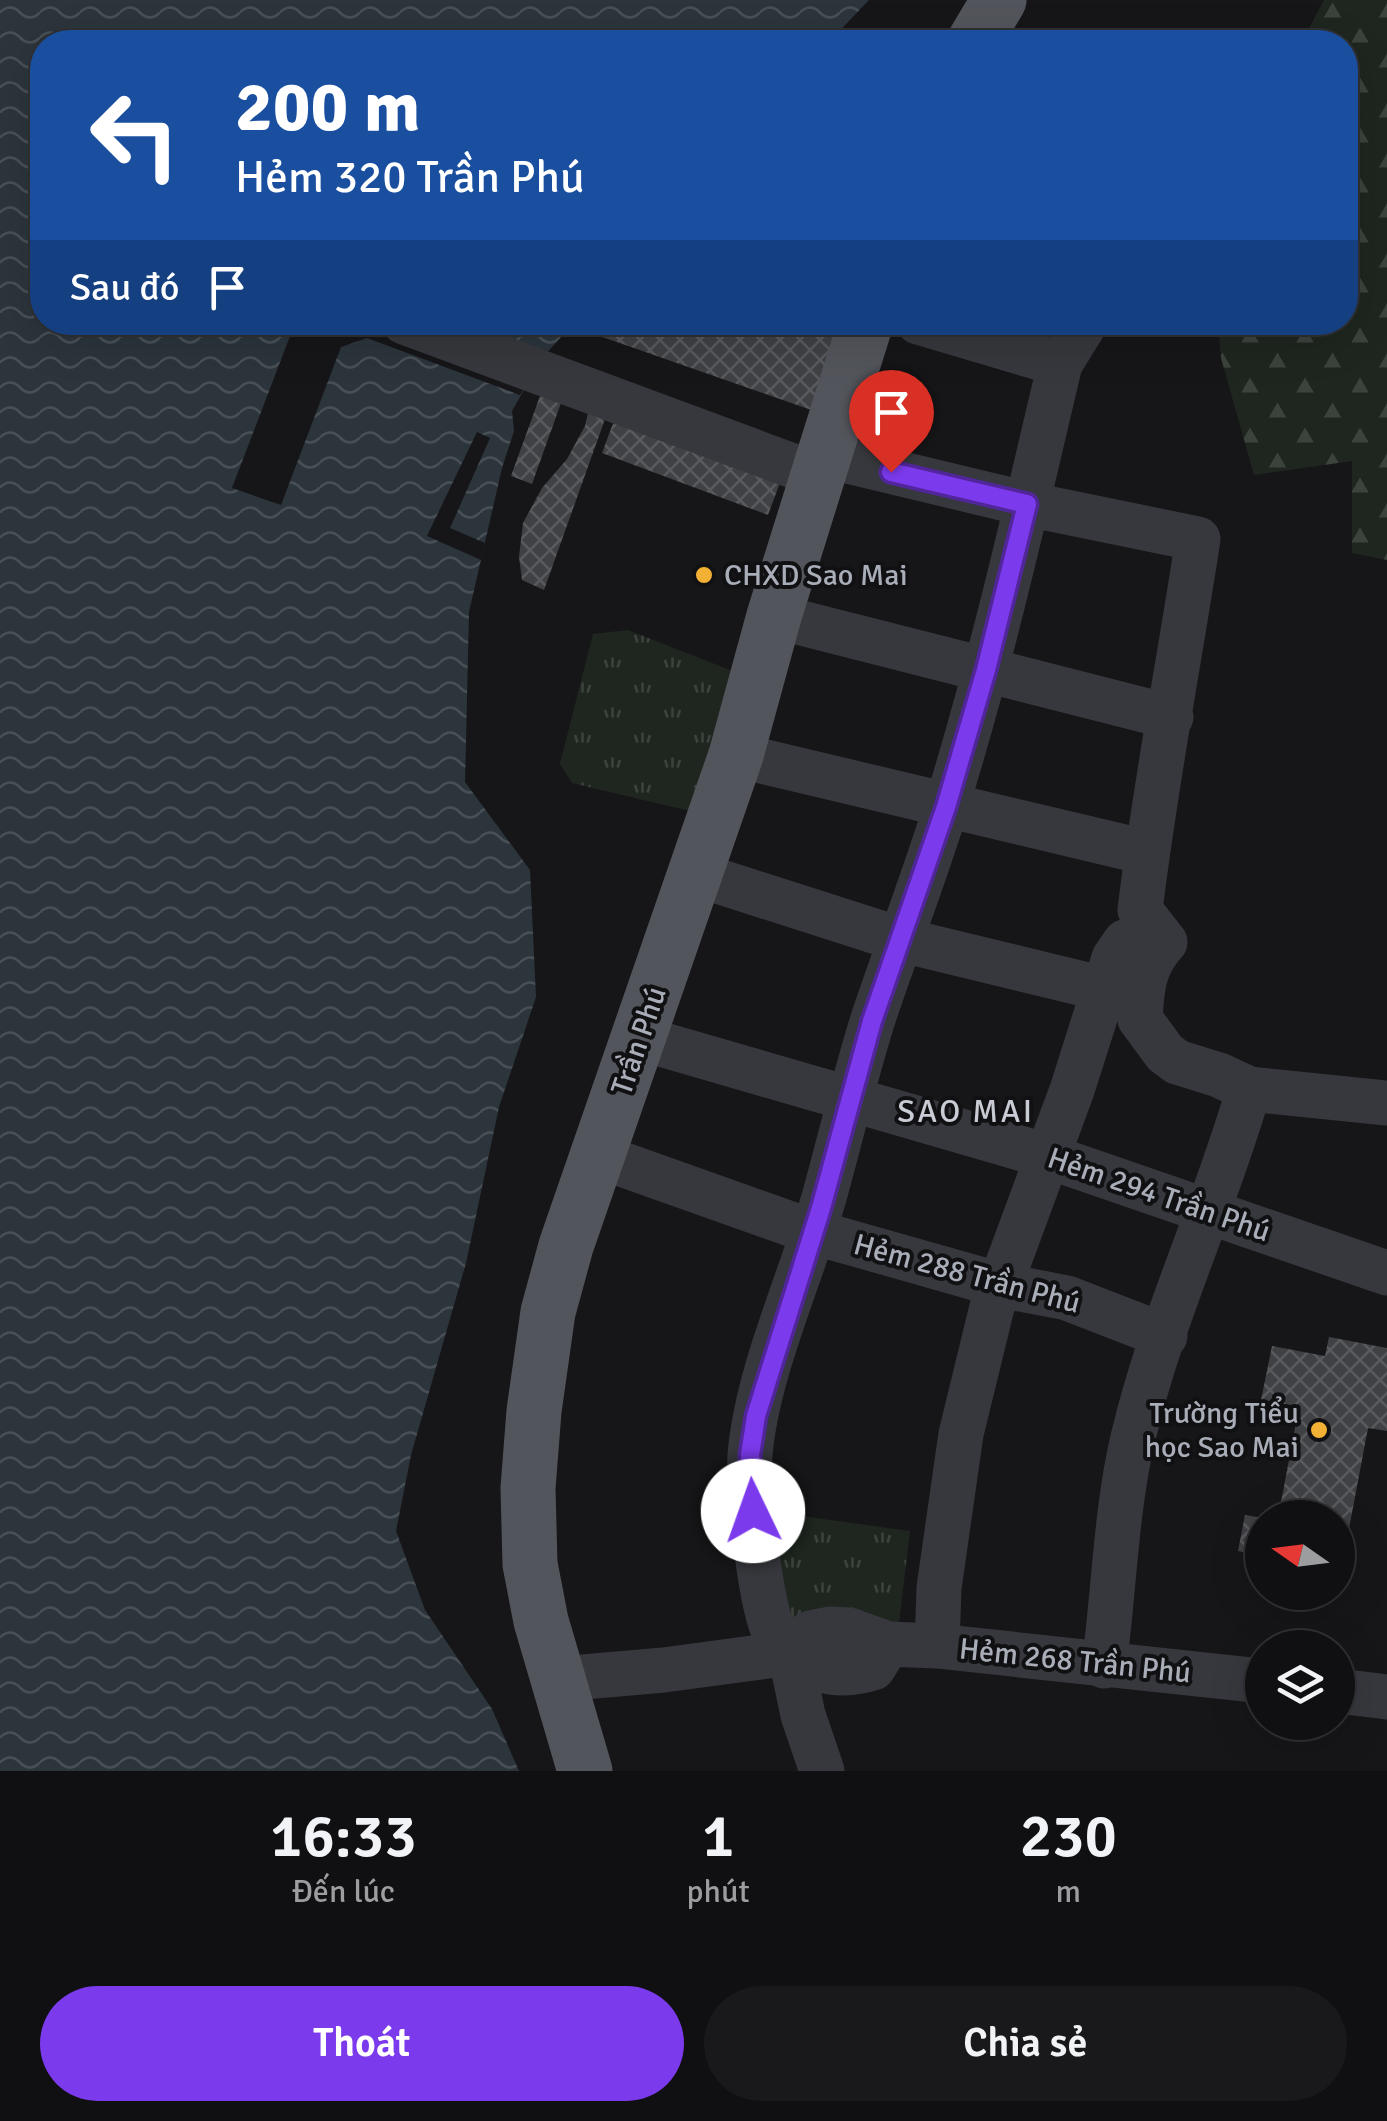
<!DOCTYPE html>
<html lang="vi">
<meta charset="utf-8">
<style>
body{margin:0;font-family:Signika,sans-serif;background:#19191b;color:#f1f3f6;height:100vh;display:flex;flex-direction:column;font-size:38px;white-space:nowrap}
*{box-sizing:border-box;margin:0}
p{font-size:32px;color:#9c9d9f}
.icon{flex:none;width:55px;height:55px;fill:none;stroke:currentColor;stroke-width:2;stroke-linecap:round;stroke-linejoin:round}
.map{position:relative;height:1771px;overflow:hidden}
.panel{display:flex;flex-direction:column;background:#101012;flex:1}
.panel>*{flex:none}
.hud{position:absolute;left:30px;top:30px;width:1328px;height:305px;border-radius:40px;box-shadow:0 10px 40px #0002,0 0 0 2px #303032;background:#1a4fa0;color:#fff;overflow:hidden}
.needle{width:65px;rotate:284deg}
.tools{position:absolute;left:1245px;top:1500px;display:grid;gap:20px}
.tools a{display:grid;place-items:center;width:110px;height:110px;border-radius:50%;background:#101012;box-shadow:0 10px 40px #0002,0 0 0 2px #303032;font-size:50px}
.pin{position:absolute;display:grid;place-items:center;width:85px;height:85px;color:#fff;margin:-102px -42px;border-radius:50% 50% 50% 0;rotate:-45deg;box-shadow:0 0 10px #0007}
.pin .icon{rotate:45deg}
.me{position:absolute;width:110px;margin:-55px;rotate:357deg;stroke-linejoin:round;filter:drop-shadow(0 0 8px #0008)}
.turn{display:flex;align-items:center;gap:35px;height:210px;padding:0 40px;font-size:45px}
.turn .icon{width:130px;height:130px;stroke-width:2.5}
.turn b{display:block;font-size:70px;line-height:85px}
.then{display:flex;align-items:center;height:95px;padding:0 40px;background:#0003;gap:20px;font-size:38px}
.eta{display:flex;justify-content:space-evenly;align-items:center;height:170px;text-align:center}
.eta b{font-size:60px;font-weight:600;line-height:70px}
.cta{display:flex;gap:20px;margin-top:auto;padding:20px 40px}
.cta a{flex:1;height:115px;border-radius:60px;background:#7c3aed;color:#fff;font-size:40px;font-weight:600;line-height:115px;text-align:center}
.cta a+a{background:#19191b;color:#f1f3f6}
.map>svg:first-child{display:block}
.forest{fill:url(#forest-firs)}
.park{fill:url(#park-tufts)}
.water{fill:url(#water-waves)}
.pier{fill:#161618}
.building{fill:url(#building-cross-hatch)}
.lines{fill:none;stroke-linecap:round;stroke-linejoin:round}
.minor{stroke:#37383d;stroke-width:45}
.major{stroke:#53555c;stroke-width:55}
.route-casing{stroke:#51269a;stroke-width:25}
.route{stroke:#7c3aed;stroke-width:18}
.poi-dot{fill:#f2b134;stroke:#111113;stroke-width:4}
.labels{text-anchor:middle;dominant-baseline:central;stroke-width:8;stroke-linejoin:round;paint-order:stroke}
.poi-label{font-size:30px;fill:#a8adb8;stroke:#111113;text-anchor:start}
.street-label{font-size:30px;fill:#a8adb8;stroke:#111113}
.neighbourhood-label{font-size:32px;letter-spacing:2.5px;fill:#c9ccd4;stroke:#111113}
</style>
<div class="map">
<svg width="1387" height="1771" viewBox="0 0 1387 1771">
<defs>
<pattern id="forest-firs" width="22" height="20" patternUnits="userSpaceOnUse" patternTransform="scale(2.5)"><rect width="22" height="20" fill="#1e261f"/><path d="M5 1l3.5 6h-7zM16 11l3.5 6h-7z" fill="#3c433d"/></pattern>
<pattern id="park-tufts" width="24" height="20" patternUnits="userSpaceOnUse" patternTransform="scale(2.5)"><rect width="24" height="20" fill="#1e261f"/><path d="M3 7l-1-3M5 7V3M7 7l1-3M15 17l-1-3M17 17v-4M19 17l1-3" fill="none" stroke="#3c433d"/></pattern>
<pattern id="water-waves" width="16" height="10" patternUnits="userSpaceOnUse" patternTransform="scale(2.5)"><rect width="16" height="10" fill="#2c353c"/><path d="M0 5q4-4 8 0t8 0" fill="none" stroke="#485056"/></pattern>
<pattern id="building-cross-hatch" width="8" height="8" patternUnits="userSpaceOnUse" patternTransform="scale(2.5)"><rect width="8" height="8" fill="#404145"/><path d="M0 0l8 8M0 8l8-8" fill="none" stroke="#595a5e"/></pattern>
</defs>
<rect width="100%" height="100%" fill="#161618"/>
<path class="forest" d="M1324 0H1387V560L1352 553V461L1254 475 1221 358 1218 323 1345 322V42H1302Z"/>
<path class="park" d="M628 630 740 674 694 812 572 783 560 764 593 634Z
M772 1512 910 1531 898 1631 784 1624Z"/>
<path class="water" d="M0 0H869L829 42H42V322L574 323 542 358 512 411 514 431 502 468 469 612 465 782 530 870 536 997 499 1107 466 1263 411 1455 396 1531 425 1610 492 1709 519 1771H0Z"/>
<path class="pier" d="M295 323H436L542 358 520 395 367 338 341 347 281 505 232 488Z
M477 432 490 438 450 528 485 543 481 560 427 536Z"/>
<path class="building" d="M595 322H849L817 412 591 333Z
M540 396 561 403 532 484 511 476Z
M588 413 605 419 544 590 522 580 519 557 523 523 542 488 567 459 585 426Z
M615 418 781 480 768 515 602 453Z
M1329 1337 1387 1348V1431L1368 1428 1341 1571 1338 1570V1518H1278L1299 1407 1261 1400 1272 1346 1325 1356Z
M1245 1515 1262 1518V1556L1238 1551Z"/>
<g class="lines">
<path class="minor" d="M404 322 817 475
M918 322 1060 364
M823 455 1027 504 1198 539C1179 663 1155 786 1140 910L1165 942C1143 966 1142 988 1140 1019L1165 1053 1177 1062 1219 1075 1249 1089 1387 1103
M774 616 1171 717
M736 755 1145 852
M696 874 902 940 1104 989
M640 1038 1047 1156 1387 1273
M599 1156 813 1232 1000 1285 1067 1298 1165 1336
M888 1644 873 1668C837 1680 794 1670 775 1634 760 1608 748 1487 750 1455 757 1371 802 1276 825 1194 841 1136 855 1076 873 1019 897 947 925 876 947 804 992 659 1025 512 1060 364L1086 322
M937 1646 939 1588 961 1434 992 1307 1072 1090 1114 958 1125 942H1165
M790 1653 803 1715 822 1771
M1104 1666C1114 1593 1116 1508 1133 1438 1161 1319 1215 1207 1249 1089
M560 1679 664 1670 790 1653 810 1633 830 1629 849 1630 888 1644 937 1646 1262 1681
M1338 1691 1387 1697"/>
<path class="major" d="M974 42 999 0
M585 1771 541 1621 530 1564 528 1488 534 1411 548 1312 566 1246 736 755 774 616 866 322"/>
</g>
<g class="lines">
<defs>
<path id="route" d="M753 1511 750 1455 756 1416 821 1208 872 1021 946 807 986 670 1027 504 891 472"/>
</defs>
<use href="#route" class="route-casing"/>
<use href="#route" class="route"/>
</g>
<g class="poi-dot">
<circle cx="704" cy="575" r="10"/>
<circle cx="1319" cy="1430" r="10"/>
</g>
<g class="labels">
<g class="poi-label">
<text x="724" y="575">CHXD Sao Mai</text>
<text x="1299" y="1413" text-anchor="end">Trường Tiểu<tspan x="1299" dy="34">học Sao Mai</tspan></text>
</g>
<g class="street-label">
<text transform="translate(639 1041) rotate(-71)">Trần Phú</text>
<text transform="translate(1159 1195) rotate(19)">Hẻm 294 Trần Phú</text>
<text transform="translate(967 1274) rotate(15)">Hẻm 288 Trần Phú</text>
<text transform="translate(1075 1661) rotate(6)">Hẻm 268 Trần Phú</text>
</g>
<g class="neighbourhood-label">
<text x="966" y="1111">SAO MAI</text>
</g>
</g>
</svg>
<div class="tools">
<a><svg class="needle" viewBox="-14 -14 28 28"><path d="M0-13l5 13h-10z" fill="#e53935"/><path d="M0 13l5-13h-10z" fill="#9c9d9f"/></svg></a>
<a><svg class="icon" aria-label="layers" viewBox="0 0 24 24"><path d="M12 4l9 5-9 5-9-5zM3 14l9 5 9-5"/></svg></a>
</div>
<div class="pin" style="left:891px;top:472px;background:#d93025"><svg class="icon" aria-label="arrive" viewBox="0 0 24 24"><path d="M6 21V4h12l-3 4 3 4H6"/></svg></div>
<svg class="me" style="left:753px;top:1511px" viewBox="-20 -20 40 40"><circle r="19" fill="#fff"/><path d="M0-13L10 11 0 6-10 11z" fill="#7c3aed"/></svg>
<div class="hud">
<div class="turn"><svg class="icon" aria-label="left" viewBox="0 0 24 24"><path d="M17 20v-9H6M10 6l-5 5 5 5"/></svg><div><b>200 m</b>Hẻm 320 Trần Phú</div></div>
<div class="then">Sau đó<svg class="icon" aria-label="arrive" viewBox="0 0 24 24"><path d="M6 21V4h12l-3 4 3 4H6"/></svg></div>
</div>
</div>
<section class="panel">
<div class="eta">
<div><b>16:33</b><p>Đến lúc</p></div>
<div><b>1</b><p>phút</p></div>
<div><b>230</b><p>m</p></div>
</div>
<div class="cta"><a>Thoát</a><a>Chia sẻ</a></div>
</section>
